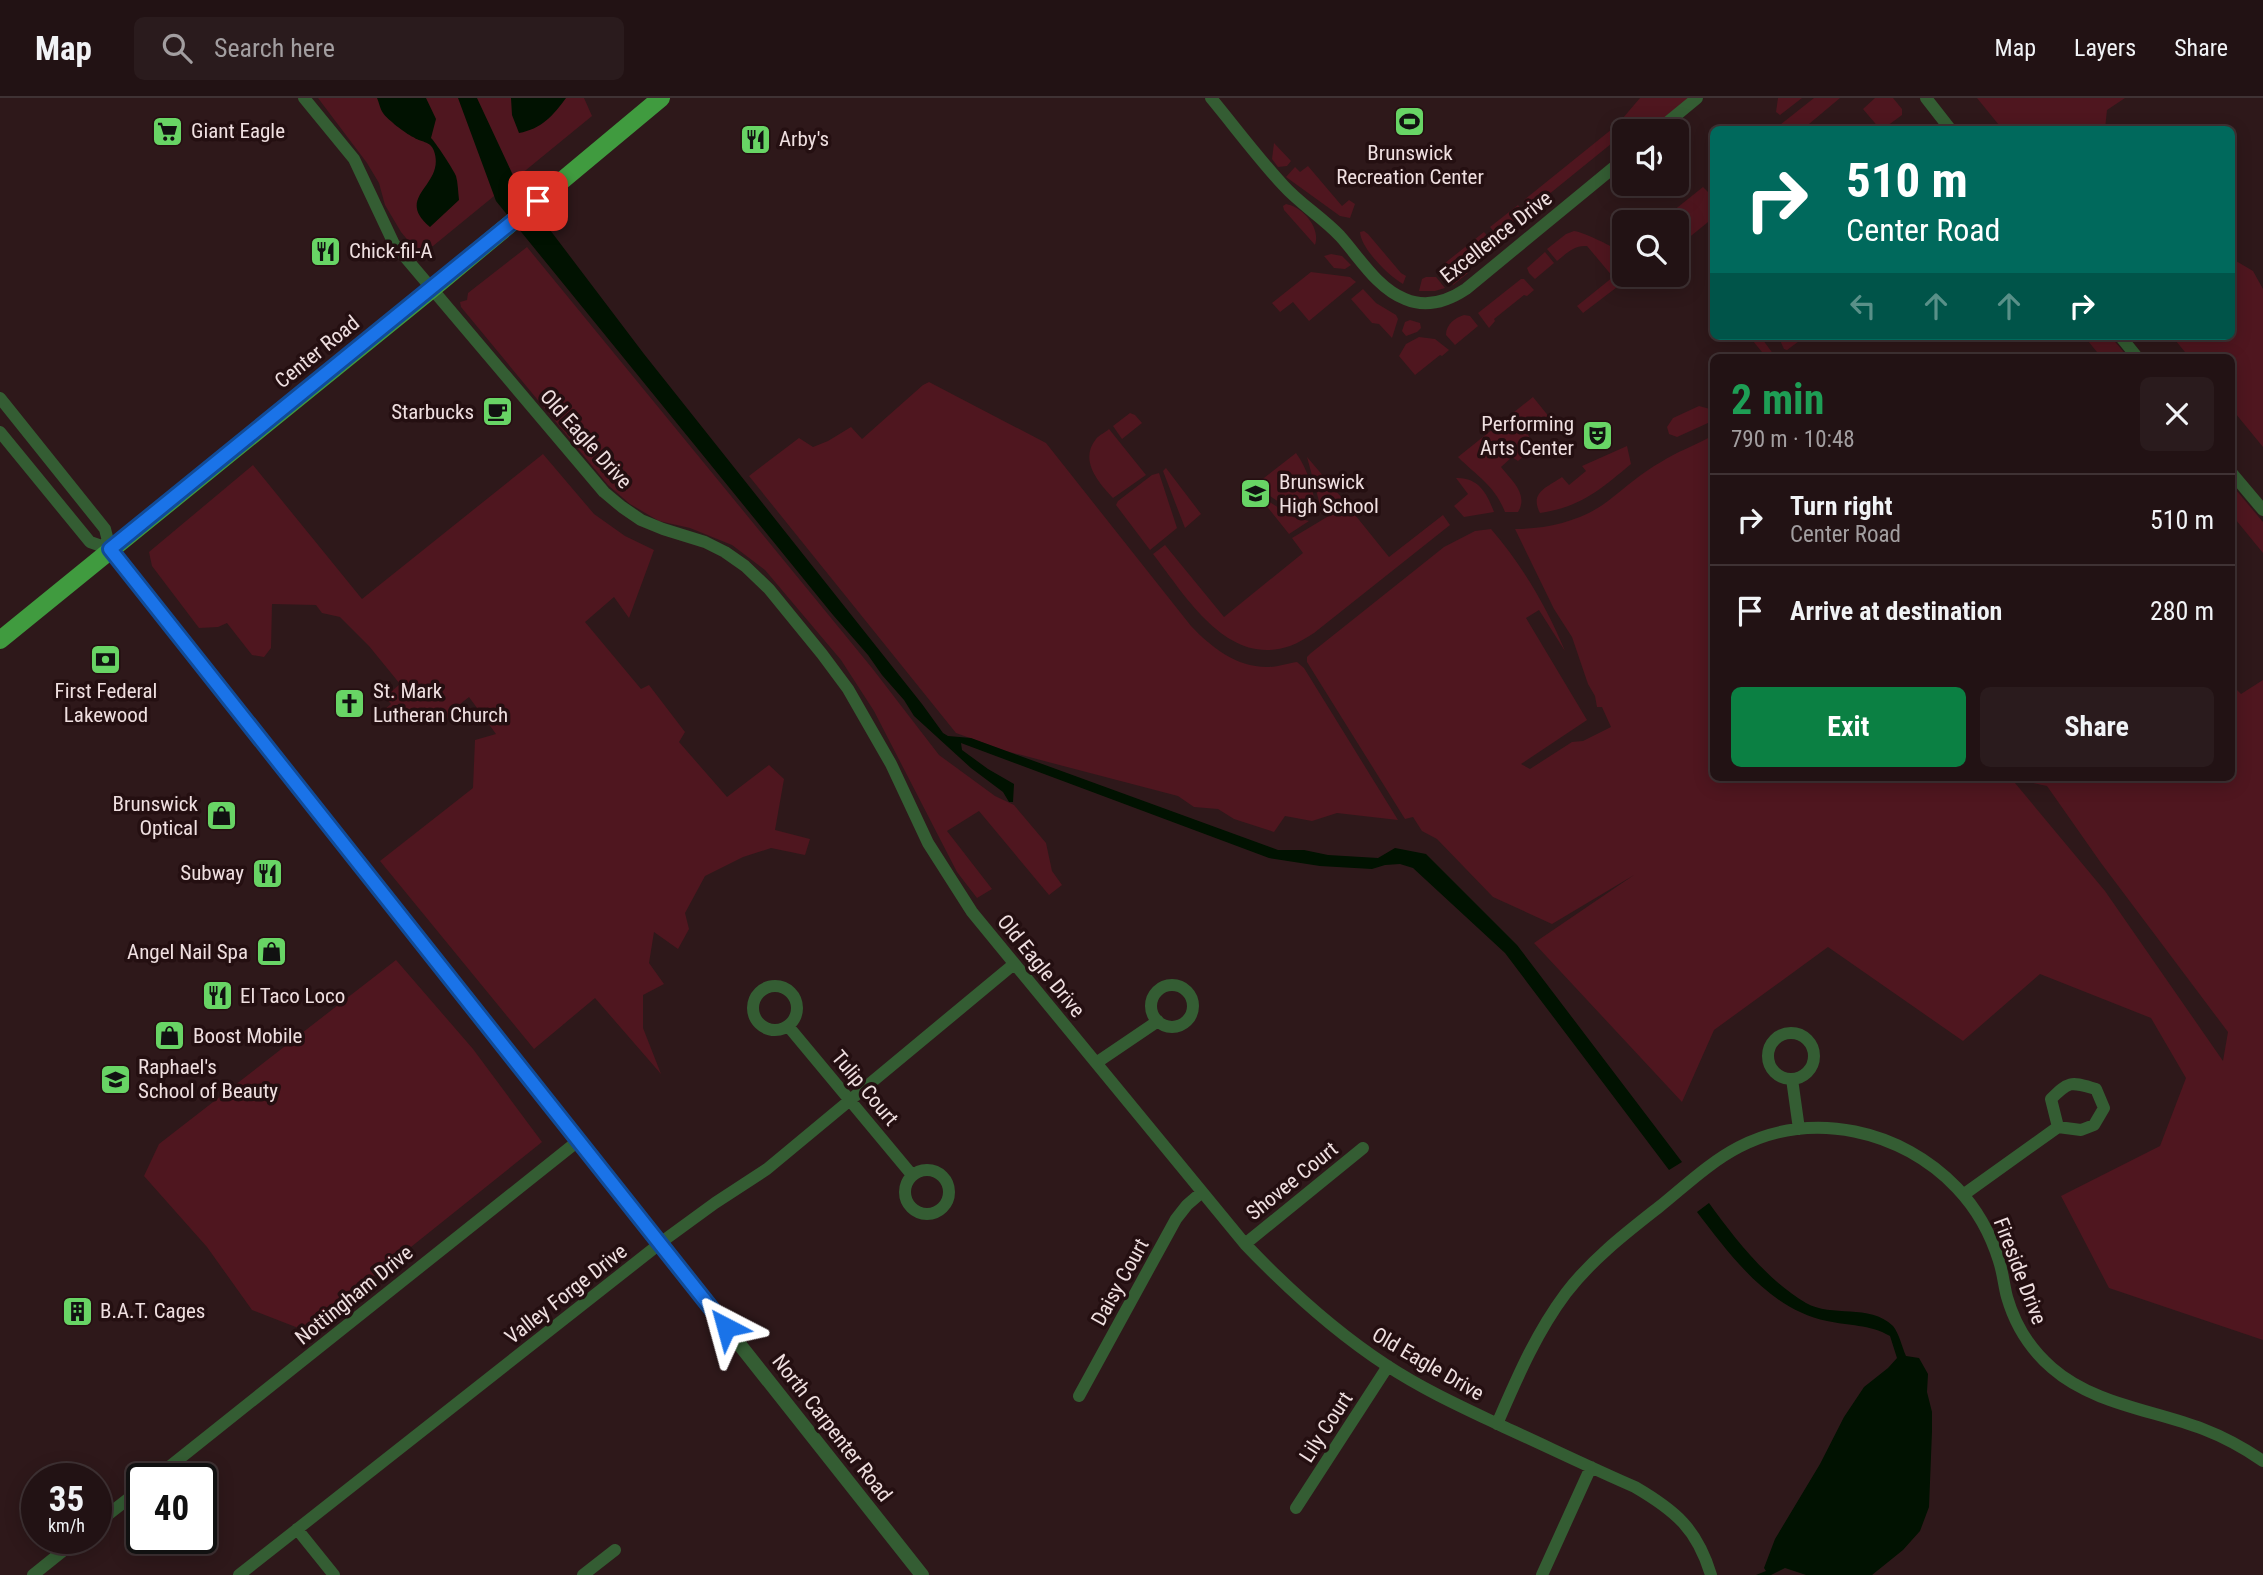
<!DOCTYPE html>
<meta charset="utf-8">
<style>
body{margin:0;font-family:"Roboto Condensed",sans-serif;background:#2a1b1d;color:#f1f3f6;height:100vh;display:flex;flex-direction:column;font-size:26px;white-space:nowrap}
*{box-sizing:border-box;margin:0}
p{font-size:23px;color:#a29ea0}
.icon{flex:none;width:38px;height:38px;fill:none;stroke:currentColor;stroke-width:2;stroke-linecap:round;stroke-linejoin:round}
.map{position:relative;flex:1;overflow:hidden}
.drawer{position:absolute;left:1710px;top:256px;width:525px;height:427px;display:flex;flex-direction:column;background:#221214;border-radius:10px;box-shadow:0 4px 18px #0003,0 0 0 2px #3f3234}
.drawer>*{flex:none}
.guide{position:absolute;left:1710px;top:28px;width:525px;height:214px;border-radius:10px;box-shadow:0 4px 18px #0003,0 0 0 2px #3f3234;background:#00695c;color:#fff;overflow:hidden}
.buttons{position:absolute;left:1612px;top:21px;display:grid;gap:14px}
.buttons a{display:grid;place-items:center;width:77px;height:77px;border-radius:10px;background:#221214;box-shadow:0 4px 18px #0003,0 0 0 2px #3f3234;font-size:35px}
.speed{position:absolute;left:21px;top:1365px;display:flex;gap:14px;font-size:35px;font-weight:700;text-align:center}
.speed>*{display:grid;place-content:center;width:91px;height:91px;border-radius:50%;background:#221214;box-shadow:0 4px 18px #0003,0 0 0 2px #3f3234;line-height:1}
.speed small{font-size:18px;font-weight:400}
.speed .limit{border:4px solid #111;border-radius:10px;background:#fff;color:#111}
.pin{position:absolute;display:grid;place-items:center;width:60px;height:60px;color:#fff;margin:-30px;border-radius:14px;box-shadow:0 4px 10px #0006}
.me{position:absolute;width:77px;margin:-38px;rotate:321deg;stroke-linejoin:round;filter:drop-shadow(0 0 5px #0008)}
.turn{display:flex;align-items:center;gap:24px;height:147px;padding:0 21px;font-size:32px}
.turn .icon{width:91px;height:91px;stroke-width:2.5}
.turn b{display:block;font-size:49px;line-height:60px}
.lanes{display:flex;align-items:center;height:66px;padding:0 21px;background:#0003;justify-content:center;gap:35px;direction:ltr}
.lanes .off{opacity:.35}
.round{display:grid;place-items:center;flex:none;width:74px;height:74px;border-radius:10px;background:#2a1b1d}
.headline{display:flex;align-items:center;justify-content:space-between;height:119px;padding:0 21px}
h1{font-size:42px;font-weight:700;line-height:52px;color:#1e9e55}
.primary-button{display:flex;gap:14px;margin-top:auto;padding:14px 21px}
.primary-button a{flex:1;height:80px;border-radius:10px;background:#0b8043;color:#fff;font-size:28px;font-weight:700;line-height:80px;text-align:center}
.primary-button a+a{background:#2a1b1d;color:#f1f3f6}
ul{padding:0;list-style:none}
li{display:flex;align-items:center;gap:21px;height:91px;padding:0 21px;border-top:2px solid #3f3234}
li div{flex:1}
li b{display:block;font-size:26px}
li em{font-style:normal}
header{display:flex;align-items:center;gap:42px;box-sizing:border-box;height:98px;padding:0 35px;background:#221214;border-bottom:2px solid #3f3234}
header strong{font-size:33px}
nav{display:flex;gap:38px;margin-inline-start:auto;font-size:24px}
.search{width:490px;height:63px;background:#2a1b1d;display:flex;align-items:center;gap:18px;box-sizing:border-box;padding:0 24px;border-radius:10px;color:#a29ea0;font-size:26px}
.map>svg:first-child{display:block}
.green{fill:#4f161f}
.water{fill:#011201}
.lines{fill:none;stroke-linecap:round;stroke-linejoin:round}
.minor{stroke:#345d33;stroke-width:12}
.tertiary{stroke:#345d33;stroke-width:14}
.primary{stroke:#409b3f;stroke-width:18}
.route-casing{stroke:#114b97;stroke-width:18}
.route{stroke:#1a73e8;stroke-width:12}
.labels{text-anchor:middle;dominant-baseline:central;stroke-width:7;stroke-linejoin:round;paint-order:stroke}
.poi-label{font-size:21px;fill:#efdfe0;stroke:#240f11;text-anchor:start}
.street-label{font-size:21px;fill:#efdfe0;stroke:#240f11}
</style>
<header>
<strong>Map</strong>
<div class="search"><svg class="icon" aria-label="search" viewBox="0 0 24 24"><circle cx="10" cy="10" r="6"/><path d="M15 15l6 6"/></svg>Search here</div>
<nav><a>Map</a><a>Layers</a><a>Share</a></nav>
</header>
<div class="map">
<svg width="2263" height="1477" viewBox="0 0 2263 1477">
<rect width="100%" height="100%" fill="#2e181a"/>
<path class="green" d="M318 0H584L592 18 433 148 416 152 401 134 385 107 379 85 367 65Z
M1640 0H1689L1648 33H1624V38L1622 37 1532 110 1524 102 1617 27Z
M1778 0H1802L1780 17 1776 14Z
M1814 0H1840L1803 31H1775Z
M1875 0H1893L1902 11V17L1883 31H1880L1863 11Z
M1977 0H2125L2107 12 2105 31 2003 32Z
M1274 45 1291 63 1287 68 1278 69 1272 61Z
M1308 68 1342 108 1349 102 1355 106 1350 120 1340 118 1286 79 1295 69 1300 74Z
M1703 89 1713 99V120L1681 146 1677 142 1676 124H1662L1663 121Z
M1286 106C1303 109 1321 130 1315 147L1284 112 1283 108Z
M1518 107 1524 115 1497 137 1490 129Z
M1364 133 1368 136 1401 175 1406 178 1403 186C1389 178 1361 151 1360 134Z
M1574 133C1582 134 1608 146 1615 151L1621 186 1583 215 1577 208 1613 179 1587 148C1574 147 1567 155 1557 163L1547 151 1566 136Z
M1484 134 1491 142 1462 165 1468 175 1453 187 1440 169Z
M527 149 872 570 939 657 995 698 1014 707 1046 745 1052 773 1062 787 1049 797 979 713 947 733 992 791 977 800 957 774 874 613 841 562 765 472 732 447 690 430 659 423 630 406 608 387 461 209 460 204 467 202 468 195Z
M1545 154 1554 165 1535 181 1529 175 1527 170Z
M1331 156 1342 158 1351 167 1345 171 1334 170 1324 158Z
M2231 160 2253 173 2263 191V349L2231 310V259H2189L2172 238H2231Z
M1311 174 1350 179 1356 184 1309 223 1293 204 1280 214 1272 205Z
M1426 179H1436L1445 190 1435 193H1419L1422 181Z
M1521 181H1524L1534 192 1527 198 1524 197 1494 221 1495 223 1489 230 1478 215Z
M1363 191 1376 205 1396 217 1398 221 1392 240 1379 226 1372 225 1351 201Z
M1464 217 1470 218 1478 228 1455 247 1446 237C1446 226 1455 220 1464 217Z
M1410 222 1420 225 1421 230 1417 234 1406 238 1402 233 1405 224Z
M1760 238 1774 257V259H1766L1753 243Z
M1778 238H1806L1787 252 1784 251Z
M2084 238H2110L2128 259H2101Z
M1419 239 1435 241 1449 252 1442 258 1440 257 1415 277 1399 258 1406 246Z
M929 284 1046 345 1191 528C1211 549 1237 570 1269 569 1278 569 1288 565 1297 564L1304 570 1398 722 1337 715 1312 723 1285 718 1274 734 1234 721 1218 711 1194 709 1178 698 1006 653 956 635 749 378 799 340 813 349 828 343 851 329 862 341 923 287Z
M1533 299 1550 320 1528 337 1536 348 1518 363 1512 359 1501 369C1511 382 1529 396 1518 414H1505C1495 388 1477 378 1458 359Z
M1699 308 1710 311 1713 315 1712 321 1708 325 1677 339 1669 336 1667 329 1673 320Z
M1130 315 1135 317 1142 325 1122 341 1113 328Z
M1109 331 1146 377 1113 400C1098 384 1079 362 1096 341 1099 337 1106 334 1109 331Z
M1710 339 1713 343V679H2010L2105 793 2223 963 2228 934 2101 765 2047 688 2033 685 2025 679H2231V586L2241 596 2263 582V1242L2109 1190 2061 1098 2160 1048 2186 980 2151 920 2040 876 1963 943 1828 849 1714 932 1682 1004 1534 845 1634 777 1552 826 1493 799 1437 741 1422 733 1413 719 1405 721 1307 564V559L1311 555 1444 449 1475 433 1491 431C1522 467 1547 509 1565 553L1539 512 1526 520 1587 622 1521 666 1530 671 1572 644 1583 643 1611 629 1602 609H1597L1595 598 1588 586 1572 539 1554 511 1515 431C1547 431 1582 423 1608 403 1625 390 1641 375 1661 364 1676 354 1694 348 1710 339Z
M1627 348 1631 366C1601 391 1581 409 1540 415 1529 394 1548 389 1562 379L1569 387 1586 373 1582 368Z
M1296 355C1309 373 1315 396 1316 418 1293 415 1273 401 1255 387Z
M543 356 594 416 625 438 654 452 629 520 614 499 585 524 641 591 649 587 685 634 679 644 727 699 769 667 784 681 775 732 810 741 805 757 771 750 743 759 705 778 685 815 689 831 678 851 654 834 649 865 664 886 643 897V930L661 976 595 900 534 951 380 763 473 690 475 642 496 636 469 599 460 606 453 621 384 612 391 606 385 599 400 586 369 548 340 519 322 515 316 507 272 506 271 550 264 559 252 557 227 525 218 529 199 530 152 468 149 454 253 367 362 501Z
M1307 359 1342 400 1322 414Z
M1166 370 1201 416 1185 430 1163 373Z
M1159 375 1177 430 1150 452 1116 407 1118 403 1152 377Z
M1456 380C1478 379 1487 395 1494 414L1464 419 1454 408 1468 396Z
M2231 386 2263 424V455L2231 416Z
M1257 396 1293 419 1309 423 1289 436Z
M1347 407 1389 459 1443 417 1450 427 1314 535C1306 540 1298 545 1290 548 1227 570 1185 497 1153 456L1165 447 1224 519 1303 455 1292 440Z
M396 862 473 951 542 1044 306 1233 252 1212 207 1149 144 1078 159 1046Z"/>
<path class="water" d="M377 0H426L436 21 431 40C434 42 455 74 456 78 458 85 458 94 459 102L430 129C393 98 446 88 434 53 431 43 420 44 413 39 405 35 388 22 383 15 380 11 379 4 377 0Z
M458 0H477L518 88 547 128 644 256 922 606 943 635 948 638 971 640 1278 752H1304L1328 757 1378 760 1395 750 1426 756 1517 847 1682 1064 1669 1072 1505 855 1413 770 1400 766 1385 767 1372 771 1320 768 1269 760 961 645 962 652 988 671 1014 686 1013 704H1009L1003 694 971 670 914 618 904 602 882 577 868 557 833 517 496 103Z
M511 0H566C553 18 541 31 519 35L512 17Z
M1709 1105C1735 1141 1767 1182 1806 1205 1832 1220 1869 1205 1893 1228 1899 1235 1902 1249 1906 1258L1919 1260 1928 1276 1927 1294 1932 1314V1333L1929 1409 1920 1433 1903 1452 1872 1477H1806L1785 1470 1771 1477H1756L1766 1473 1764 1470 1775 1441 1820 1366 1844 1319 1864 1289 1888 1270 1897 1260 1890 1238C1869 1226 1849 1228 1827 1223 1769 1211 1731 1158 1697 1114Z"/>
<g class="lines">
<path class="minor" d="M304 0 354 61 394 146 604 394 622 409 641 422 663 431 705 444 725 454 745 468 769 491 822 556 848 591 891 666 928 745 972 814 1245 1146C1288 1191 1334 1233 1386 1267 1424 1292 1464 1310 1504 1329 1548 1349 1591 1370 1635 1389 1676 1413 1697 1431 1711 1477
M1211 0C1235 29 1258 60 1283 87 1300 106 1322 119 1340 138 1359 159 1377 190 1405 201 1426 210 1448 203 1466 191L1624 61
M1926 0 1951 32
M1657 33 1697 0
M2120 238 2137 259
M0 300 105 431 110 451
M0 334 90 444 110 451
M2231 374 2263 412
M1151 908a21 21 0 1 1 42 0a21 21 0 1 1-42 0Z
M753 910a22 22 0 1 1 44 0a22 22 0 1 1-44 0Z
M788 928 912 1077
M1768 958a23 23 0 1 1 46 0a23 23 0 1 1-46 0Z
M1096 965 1158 923
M1792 981 1799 1031
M905 1094a22 22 0 1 1 44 0a22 22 0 1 1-44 0Z
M1963 1097 2058 1029 2081 1032 2094 1027 2104 1010 2096 991C2071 984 2070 982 2051 1001L2058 1029
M1245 1146 1363 1050
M1079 1298 1176 1121 1187 1107 1202 1094
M1497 1326C1517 1280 1536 1235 1566 1195 1592 1161 1626 1135 1659 1109 1685 1088 1710 1064 1739 1049 1812 1011 1902 1032 1957 1090 1976 1110 1991 1137 1999 1163 2003 1175 2004 1188 2007 1199 2015 1227 2030 1251 2052 1270 2093 1306 2153 1312 2203 1331 2224 1339 2244 1350 2263 1363
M154 1381 578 1043
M1296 1410 1388 1268
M96 1426 142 1390
M297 1431 334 1477
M33 1477 79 1440
M239 1477 667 1140 715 1105 767 1071 1014 866
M583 1477 615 1452
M1542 1477 1591 1369"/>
<path class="tertiary" d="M110 451 922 1477"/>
<path class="primary" d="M0 542 432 191 661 0"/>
</g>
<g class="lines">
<defs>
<path id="route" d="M538 103 110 451 726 1229"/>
</defs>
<use href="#route" class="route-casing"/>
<use href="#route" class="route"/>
</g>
<defs>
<symbol id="stadium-square" viewBox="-11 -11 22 22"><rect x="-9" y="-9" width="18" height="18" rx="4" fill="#68d465" stroke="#240f11"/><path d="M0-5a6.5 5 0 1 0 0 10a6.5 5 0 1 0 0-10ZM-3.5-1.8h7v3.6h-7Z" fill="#111"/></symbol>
<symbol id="supermarket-square" viewBox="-11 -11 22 22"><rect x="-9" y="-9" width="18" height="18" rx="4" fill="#68d465" stroke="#240f11"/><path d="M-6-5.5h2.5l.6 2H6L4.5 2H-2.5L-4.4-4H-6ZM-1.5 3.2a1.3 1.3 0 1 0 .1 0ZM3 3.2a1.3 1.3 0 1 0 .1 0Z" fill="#111"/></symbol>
<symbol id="restaurant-square" viewBox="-11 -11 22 22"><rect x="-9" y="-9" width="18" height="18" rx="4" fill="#68d465" stroke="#240f11"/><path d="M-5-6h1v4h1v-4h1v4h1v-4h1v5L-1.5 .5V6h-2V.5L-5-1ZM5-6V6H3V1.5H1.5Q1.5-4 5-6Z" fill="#111"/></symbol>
<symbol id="cafe-square" viewBox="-11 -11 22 22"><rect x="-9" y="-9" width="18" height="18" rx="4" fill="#68d465" stroke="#240f11"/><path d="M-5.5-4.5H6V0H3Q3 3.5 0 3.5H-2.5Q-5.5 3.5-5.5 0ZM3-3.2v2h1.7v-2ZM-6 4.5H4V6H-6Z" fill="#111"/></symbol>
<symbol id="theatre-square" viewBox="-11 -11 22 22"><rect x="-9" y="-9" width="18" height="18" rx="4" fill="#68d465" stroke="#240f11"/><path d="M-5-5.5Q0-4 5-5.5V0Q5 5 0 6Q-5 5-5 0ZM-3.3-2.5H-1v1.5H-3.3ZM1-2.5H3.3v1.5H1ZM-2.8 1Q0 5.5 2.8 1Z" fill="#111"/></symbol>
<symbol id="school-square" viewBox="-11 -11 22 22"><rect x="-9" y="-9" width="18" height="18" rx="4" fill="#68d465" stroke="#240f11"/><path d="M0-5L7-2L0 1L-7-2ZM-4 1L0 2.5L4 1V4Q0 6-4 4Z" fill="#111"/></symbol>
<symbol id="bank-square" viewBox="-11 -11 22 22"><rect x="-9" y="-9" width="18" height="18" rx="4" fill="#68d465" stroke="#240f11"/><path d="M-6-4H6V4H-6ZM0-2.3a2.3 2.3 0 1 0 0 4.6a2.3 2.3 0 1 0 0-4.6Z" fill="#111"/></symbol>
<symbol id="church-square" viewBox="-11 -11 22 22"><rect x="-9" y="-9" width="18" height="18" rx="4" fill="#68d465" stroke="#240f11"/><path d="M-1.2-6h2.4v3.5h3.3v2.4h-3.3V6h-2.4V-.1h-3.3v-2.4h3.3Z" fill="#111"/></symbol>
<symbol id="shop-square" viewBox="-11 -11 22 22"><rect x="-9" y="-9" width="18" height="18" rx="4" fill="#68d465" stroke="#240f11"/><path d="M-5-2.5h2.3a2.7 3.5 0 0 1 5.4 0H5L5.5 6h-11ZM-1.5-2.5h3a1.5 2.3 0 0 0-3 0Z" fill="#111"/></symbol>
<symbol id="building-square" viewBox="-11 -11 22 22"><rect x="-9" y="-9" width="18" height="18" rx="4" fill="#68d465" stroke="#240f11"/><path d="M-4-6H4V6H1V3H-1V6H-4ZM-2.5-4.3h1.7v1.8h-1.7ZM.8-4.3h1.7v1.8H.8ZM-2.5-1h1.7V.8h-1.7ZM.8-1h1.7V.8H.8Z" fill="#111"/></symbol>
</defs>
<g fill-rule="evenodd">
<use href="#stadium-square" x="1392" y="6" width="35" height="35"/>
<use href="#supermarket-square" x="150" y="16" width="35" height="35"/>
<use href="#restaurant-square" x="738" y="24" width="35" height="35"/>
<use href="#restaurant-square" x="308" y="136" width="35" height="35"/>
<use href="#cafe-square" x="480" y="296" width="35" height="35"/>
<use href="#theatre-square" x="1580" y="320" width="35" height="35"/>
<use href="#school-square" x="1238" y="378" width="35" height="35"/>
<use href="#bank-square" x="88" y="544" width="35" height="35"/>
<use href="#church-square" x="332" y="588" width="35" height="35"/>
<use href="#shop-square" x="204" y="700" width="35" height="35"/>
<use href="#restaurant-square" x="250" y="758" width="35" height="35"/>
<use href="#shop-square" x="254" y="836" width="35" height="35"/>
<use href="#restaurant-square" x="200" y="880" width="35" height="35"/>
<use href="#shop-square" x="152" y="920" width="35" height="35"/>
<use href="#school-square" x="98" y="964" width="35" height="35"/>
<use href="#building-square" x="60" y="1196" width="35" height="35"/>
</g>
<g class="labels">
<g class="poi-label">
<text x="191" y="33">Giant Eagle</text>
<text x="779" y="41">Arby's</text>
<text x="1410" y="55" text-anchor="middle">Brunswick<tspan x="1410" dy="24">Recreation Center</tspan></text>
<text x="349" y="153">Chick-fil-A</text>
<text x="474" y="314" text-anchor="end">Starbucks</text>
<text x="1574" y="326" text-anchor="end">Performing<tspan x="1574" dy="24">Arts Center</tspan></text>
<text x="1279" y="384">Brunswick<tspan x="1279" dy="24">High School</tspan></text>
<text x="106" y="593" text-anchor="middle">First Federal<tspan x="106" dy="24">Lakewood</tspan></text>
<text x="373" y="593">St. Mark<tspan x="373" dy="24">Lutheran Church</tspan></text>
<text x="198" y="706" text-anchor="end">Brunswick<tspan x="198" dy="24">Optical</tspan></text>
<text x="244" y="775" text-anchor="end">Subway</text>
<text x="248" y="854" text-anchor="end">Angel Nail Spa</text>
<text x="240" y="898">El Taco Loco</text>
<text x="193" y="938">Boost Mobile</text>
<text x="138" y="969">Raphael's<tspan x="138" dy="24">School of Beauty</tspan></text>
<text x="100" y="1213">B.A.T. Cages</text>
</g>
<g class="street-label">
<text transform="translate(1496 139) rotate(-38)">Excellence Drive</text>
<text transform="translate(317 254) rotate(-39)">Center Road</text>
<text transform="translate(586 341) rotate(48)">Old Eagle Drive</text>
<text transform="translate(1041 868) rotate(51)">Old Eagle Drive</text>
<text transform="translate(865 990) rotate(50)">Tulip Court</text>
<text transform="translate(1292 1083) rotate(-39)">Shovee Court</text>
<text transform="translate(2020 1173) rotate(69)">Fireside Drive</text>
<text transform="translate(1120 1184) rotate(-61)">Daisy Court</text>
<text transform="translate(566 1196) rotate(-38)">Valley Forge Drive</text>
<text transform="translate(354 1197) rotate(-39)">Nottingham Drive</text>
<text transform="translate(1428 1266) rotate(30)">Old Eagle Drive</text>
<text transform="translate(1326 1329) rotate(-57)">Lily Court</text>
<text transform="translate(832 1330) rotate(52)">North Carpenter Road</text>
</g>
</g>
</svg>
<div class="buttons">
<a><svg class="icon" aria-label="sound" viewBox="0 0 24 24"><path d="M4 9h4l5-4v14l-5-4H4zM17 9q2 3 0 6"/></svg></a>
<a><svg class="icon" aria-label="search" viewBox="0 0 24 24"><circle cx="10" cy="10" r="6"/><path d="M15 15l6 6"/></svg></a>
</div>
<div class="speed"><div>35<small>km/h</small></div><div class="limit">40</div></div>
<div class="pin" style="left:538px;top:103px;background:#d93025"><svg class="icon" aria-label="arrive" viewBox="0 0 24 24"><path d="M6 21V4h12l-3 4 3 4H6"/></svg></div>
<svg class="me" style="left:726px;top:1229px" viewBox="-20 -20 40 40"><path d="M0-17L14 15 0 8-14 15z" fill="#1a73e8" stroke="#fff" stroke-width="4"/></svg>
<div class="guide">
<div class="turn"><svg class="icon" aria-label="right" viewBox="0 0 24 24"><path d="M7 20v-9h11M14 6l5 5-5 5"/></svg><div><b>510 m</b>Center Road</div></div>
<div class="lanes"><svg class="icon off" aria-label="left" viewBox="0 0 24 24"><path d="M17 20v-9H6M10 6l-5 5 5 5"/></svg><svg class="icon off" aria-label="ahead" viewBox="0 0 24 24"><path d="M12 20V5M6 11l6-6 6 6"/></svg><svg class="icon off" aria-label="ahead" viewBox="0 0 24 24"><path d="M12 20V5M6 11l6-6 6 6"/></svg><svg class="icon" aria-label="right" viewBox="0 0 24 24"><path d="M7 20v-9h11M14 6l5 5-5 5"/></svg></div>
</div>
<section class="drawer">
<div class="headline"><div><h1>2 min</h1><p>790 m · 10:48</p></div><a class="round"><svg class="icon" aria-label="close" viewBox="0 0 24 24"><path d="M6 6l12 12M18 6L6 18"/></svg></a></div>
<ul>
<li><svg class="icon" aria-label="right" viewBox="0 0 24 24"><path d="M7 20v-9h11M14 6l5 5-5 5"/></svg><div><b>Turn right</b><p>Center Road</p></div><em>510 m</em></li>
<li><svg class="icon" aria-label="arrive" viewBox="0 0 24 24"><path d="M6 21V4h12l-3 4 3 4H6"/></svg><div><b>Arrive at destination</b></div><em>280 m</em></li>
</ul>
<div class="primary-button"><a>Exit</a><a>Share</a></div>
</section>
</div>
